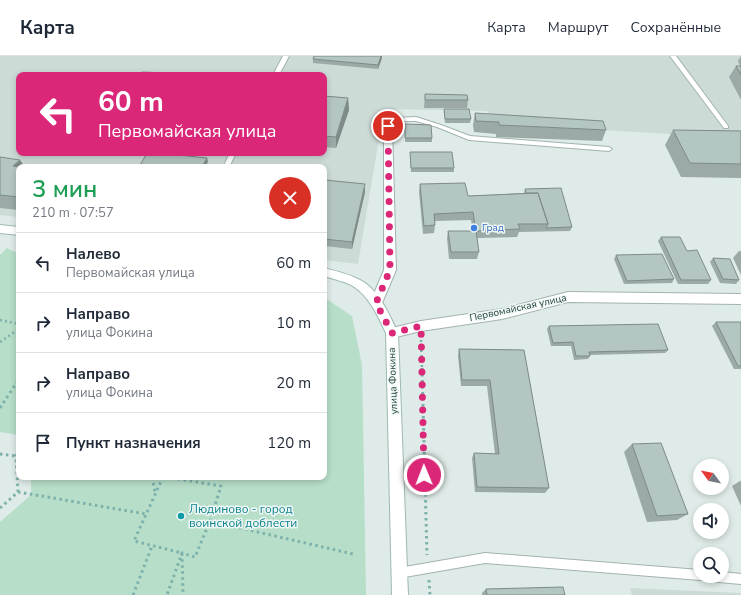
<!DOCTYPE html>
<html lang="ru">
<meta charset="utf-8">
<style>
body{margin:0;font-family:"Nunito Sans",sans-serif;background:#f6f6f7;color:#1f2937;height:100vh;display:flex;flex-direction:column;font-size:15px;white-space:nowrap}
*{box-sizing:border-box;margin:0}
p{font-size:13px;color:#747a83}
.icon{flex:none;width:22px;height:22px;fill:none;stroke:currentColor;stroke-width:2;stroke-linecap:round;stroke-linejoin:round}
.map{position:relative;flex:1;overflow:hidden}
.panel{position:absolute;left:16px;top:108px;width:311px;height:316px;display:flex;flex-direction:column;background:#fff;border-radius:8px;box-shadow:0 2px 6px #0003}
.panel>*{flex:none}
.top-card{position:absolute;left:16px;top:16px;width:311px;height:84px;border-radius:8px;box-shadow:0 2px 6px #0003;background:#db2777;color:#fff;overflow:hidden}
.needle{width:26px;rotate:302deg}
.fabs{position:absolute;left:693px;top:403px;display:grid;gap:8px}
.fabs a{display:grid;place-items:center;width:36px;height:36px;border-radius:50%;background:#fff;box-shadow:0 2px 6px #0003;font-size:20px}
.pin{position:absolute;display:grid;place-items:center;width:34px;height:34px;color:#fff;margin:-17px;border:2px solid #fff;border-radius:50%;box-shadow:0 1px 4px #0007}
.me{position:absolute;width:44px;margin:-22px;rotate:359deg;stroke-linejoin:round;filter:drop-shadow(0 0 3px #0008)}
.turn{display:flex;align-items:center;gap:14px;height:84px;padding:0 16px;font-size:18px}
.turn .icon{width:52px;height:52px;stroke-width:2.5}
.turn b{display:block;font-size:28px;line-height:34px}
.round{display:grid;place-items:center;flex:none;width:42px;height:42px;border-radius:21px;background:#f6f6f7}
.summary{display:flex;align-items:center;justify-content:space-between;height:68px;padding:0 16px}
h1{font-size:24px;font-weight:600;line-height:30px;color:#1e9e55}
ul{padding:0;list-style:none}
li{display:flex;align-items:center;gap:12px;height:60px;padding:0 16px;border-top:1px solid #e0e1e3}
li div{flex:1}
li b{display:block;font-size:15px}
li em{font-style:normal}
header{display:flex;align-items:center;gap:24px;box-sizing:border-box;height:56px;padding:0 20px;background:#fff;border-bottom:1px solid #e0e1e3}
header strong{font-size:19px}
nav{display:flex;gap:22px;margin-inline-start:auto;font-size:14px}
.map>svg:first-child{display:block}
.built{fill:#cddbd7;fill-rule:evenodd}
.green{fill:#b6dec9}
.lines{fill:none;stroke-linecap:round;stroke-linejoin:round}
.lane-casing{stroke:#a2b3b0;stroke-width:2}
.street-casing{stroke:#a2b3b0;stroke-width:2}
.secondary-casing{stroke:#9db8b3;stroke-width:2}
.path-far1{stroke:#7db1ab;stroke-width:2.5;stroke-dasharray:2 3;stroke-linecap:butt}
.path{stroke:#7db1ab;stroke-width:3;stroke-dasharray:2.5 3.5;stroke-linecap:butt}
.lane{fill:#fff;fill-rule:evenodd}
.street{fill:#fff;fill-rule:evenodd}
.secondary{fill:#fff;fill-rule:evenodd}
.wall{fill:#9baaa7}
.shaded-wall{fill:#7e8b88}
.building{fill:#b4c6c2;stroke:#7e8b88}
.route{stroke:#db2777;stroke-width:7;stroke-dasharray:0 12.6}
.shop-dot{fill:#3f7fe0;stroke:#f0f8f5;stroke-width:1.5}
.culture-dot{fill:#0f9aa8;stroke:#f0f8f5;stroke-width:1.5}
.labels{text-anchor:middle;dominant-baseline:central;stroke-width:3;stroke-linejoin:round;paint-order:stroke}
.shop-label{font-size:10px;fill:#366cbe;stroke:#f0f8f5;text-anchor:start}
.street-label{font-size:10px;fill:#1f3c3a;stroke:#f0f8f5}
.near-culture-label{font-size:12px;fill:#0d838f;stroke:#f0f8f5;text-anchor:start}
</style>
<header>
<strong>Карта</strong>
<nav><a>Карта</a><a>Маршрут</a><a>Сохранённые</a></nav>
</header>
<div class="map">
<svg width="741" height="539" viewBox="0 0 741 539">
<rect width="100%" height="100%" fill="#dfebe8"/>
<path class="built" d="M0 0H741V82L496 68 487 55 384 53 358 208 324 204V111H19V161L0 159ZM19 19H324V97H19Z
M630 532 741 537V539H632Z"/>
<path class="green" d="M7 192 19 198V379L0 376V199Z
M324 244H328L352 260 362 309 366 539H0V466L31 439V421H324Z"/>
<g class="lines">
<defs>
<path id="lane" d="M283 0H289L279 19H273Z
M670 0H676L728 70V72H724Z
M416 61 441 69 470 80 609 91 612 93 609 95 469 84 437 71 416 65H399L390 70 385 69 396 62Z
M230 97H236L229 111H223Z
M485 497 700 514V520H722V516L741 518V528L707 525 703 523 700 524 485 507 399 522 395 521 394 517 395 513 399 512Z"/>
<path id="street" d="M388 66 392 69 396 214 382 247 380 250 376 252 372 250 370 247 384 214V69Z
M568 236 741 238V248L568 246 502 263 421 275 392 282 388 281 386 277 388 273 392 272 421 265 502 253Z"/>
<path id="secondary" d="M0 169 19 171V179L0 177Z
M324 212C336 215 349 218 360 224 379 234 389 258 398 277L408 539H392L386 277C378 260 369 239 351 229 343 225 333 223 324 220Z"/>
</defs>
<use href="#lane" class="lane-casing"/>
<use href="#street" class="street-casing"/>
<use href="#secondary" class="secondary-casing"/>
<path class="path-far1" d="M0 264 19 268
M421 284 422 313
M0 286 19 273"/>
<path class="path" d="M422 312 427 499
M0 352 19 323
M0 398 16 400
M152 421 155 436
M163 421 134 485 182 497 183 539
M166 421 221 430 210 465 195 501 182 497 167 539
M18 436 146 458
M0 452 18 436 16 400 19 395
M210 465 353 498
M429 524 430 539
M133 539 152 490"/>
<use href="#lane" class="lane"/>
<use href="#street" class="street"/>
<use href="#secondary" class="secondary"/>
</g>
<path class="wall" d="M741 0V44L729 21 736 10H740L738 5Z
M382 2 378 13 313 7V3Z
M425 38 468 44 467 52H424Z
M324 40 348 42 349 54 336 92 324 91Z
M444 53 471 63 470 67H445L444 56Z
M475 57 606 74 602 85 496 81V78L474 76 473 69Z
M405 68 432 82V86H405Z
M673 74 741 75V122L681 121 665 89Z
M410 96 454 112V116H411Z
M0 101 19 111V154L0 152Z
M365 128V136L352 193 324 190V129Z
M420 128 468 140 524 137 525 133 572 171 570 175 519 176 517 181 477 182 479 196 477 203H449L447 182 448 175H473L471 164 435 165V169L434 177 423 178 419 136Z
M661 181 687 195 711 224 708 228H678L658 185Z
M739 195H741V219L733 202Z
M616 199 674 223 672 227 624 228 614 203Z
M713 202 739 224 736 228 720 227 710 206Z
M716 266H741V313H734L712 270Z
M549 270 668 294 665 297 590 299V300L588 303 574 304 571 290H551L547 273Z
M459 293 524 294 549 432 545 437 475 436 472 402 474 397 495 398 487 330H461L458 300Z
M632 388 688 458 677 464 647 466 624 396Z
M740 425H741V450L732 430Z
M486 533 565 539H482V537Z"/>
<path class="shaded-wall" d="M381 0H382V2L378 13V9Z
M348 42 349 54 336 92V81Z
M207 102 208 106 205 111H202Z
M20 104 25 111 13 110Z
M365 128V136L352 193V186Z"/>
<path class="building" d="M314 0H381L378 9 313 3Z
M736 10H741V19Z
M142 16 168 17 167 19H141Z
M425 38 467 39 468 44H425Z
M324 40 348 42 336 81 324 80Z
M444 53H469L471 63H445Z
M475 57 603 65 606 74 499 69V66L476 65Z
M405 68 431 69 432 82H405Z
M673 74 741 75V108L690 107Z
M410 96H452L454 112H411Z
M147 97H159L207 102 202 111H139Z
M0 101 20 104 13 110 19 111V141L0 139Z
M325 124 365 128 352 186 324 183V129Z
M465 127 468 140 538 137 548 168H518L520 173 476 175 479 196H451L448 175H476L473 156 434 158 435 169 424 170 420 128Z
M561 132 572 171 546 172 548 168 538 137H526L525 133Z
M661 181H680L687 195 697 194 711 224H681Z
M662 198 674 223 627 225 616 199Z
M713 202 730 203 739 224 723 223Z
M716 266H741V310H738Z
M658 268 668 294 589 296 590 300H576L573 286 553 287 549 270Z
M459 293 524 294 549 432 477 431 474 397 499 398 490 324H462Z
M661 387 688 458 657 460 632 388Z
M563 531 565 539H487L486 533Z"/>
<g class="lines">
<path class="route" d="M388 70 390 214 376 247 392 277 421 270 424 419"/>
</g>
<circle class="shop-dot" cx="474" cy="172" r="4"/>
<circle class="culture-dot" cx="181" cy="460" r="4"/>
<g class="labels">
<g class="shop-label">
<text x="482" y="172">Град</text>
</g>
<g class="street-label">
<text transform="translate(518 252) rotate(-12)">Первомайская улица</text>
<text transform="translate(393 325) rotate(-92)">улица Фокина</text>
</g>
<g class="near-culture-label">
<text x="189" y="453">Людиново - город<tspan x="189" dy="14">воинской доблести</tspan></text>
</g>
</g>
</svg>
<div class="fabs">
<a><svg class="needle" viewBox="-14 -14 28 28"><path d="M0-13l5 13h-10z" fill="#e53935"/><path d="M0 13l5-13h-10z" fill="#747a83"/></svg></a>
<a><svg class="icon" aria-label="sound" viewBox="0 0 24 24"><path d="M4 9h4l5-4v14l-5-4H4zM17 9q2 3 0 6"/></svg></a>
<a><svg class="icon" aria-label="search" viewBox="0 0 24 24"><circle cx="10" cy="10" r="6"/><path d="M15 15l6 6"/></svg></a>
</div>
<div class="pin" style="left:388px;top:70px;background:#d93025"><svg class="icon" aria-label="arrive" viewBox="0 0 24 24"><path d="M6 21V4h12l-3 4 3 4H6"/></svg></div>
<svg class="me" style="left:424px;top:419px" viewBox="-20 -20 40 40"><circle r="17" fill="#db2777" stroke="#fff" stroke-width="3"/><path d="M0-11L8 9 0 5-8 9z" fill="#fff"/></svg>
<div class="top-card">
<div class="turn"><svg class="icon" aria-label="left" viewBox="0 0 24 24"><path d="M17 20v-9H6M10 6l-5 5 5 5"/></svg><div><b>60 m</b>Первомайская улица</div></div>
</div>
<section class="panel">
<div class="summary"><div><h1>3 мин</h1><p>210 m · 07:57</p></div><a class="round" style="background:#d93025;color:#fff"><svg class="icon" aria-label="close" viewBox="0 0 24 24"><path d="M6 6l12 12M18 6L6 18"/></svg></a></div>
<ul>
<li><svg class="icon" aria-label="left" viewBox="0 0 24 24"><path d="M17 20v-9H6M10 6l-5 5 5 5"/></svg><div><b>Налево</b><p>Первомайская улица</p></div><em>60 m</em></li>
<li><svg class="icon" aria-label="right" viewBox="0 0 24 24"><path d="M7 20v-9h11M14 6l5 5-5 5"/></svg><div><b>Направо</b><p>улица Фокина</p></div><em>10 m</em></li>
<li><svg class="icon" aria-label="right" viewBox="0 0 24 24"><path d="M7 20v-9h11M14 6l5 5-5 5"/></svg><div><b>Направо</b><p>улица Фокина</p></div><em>20 m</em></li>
<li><svg class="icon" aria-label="arrive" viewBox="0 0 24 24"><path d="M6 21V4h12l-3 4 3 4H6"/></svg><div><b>Пункт назначения</b></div><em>120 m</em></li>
</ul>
</section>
</div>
